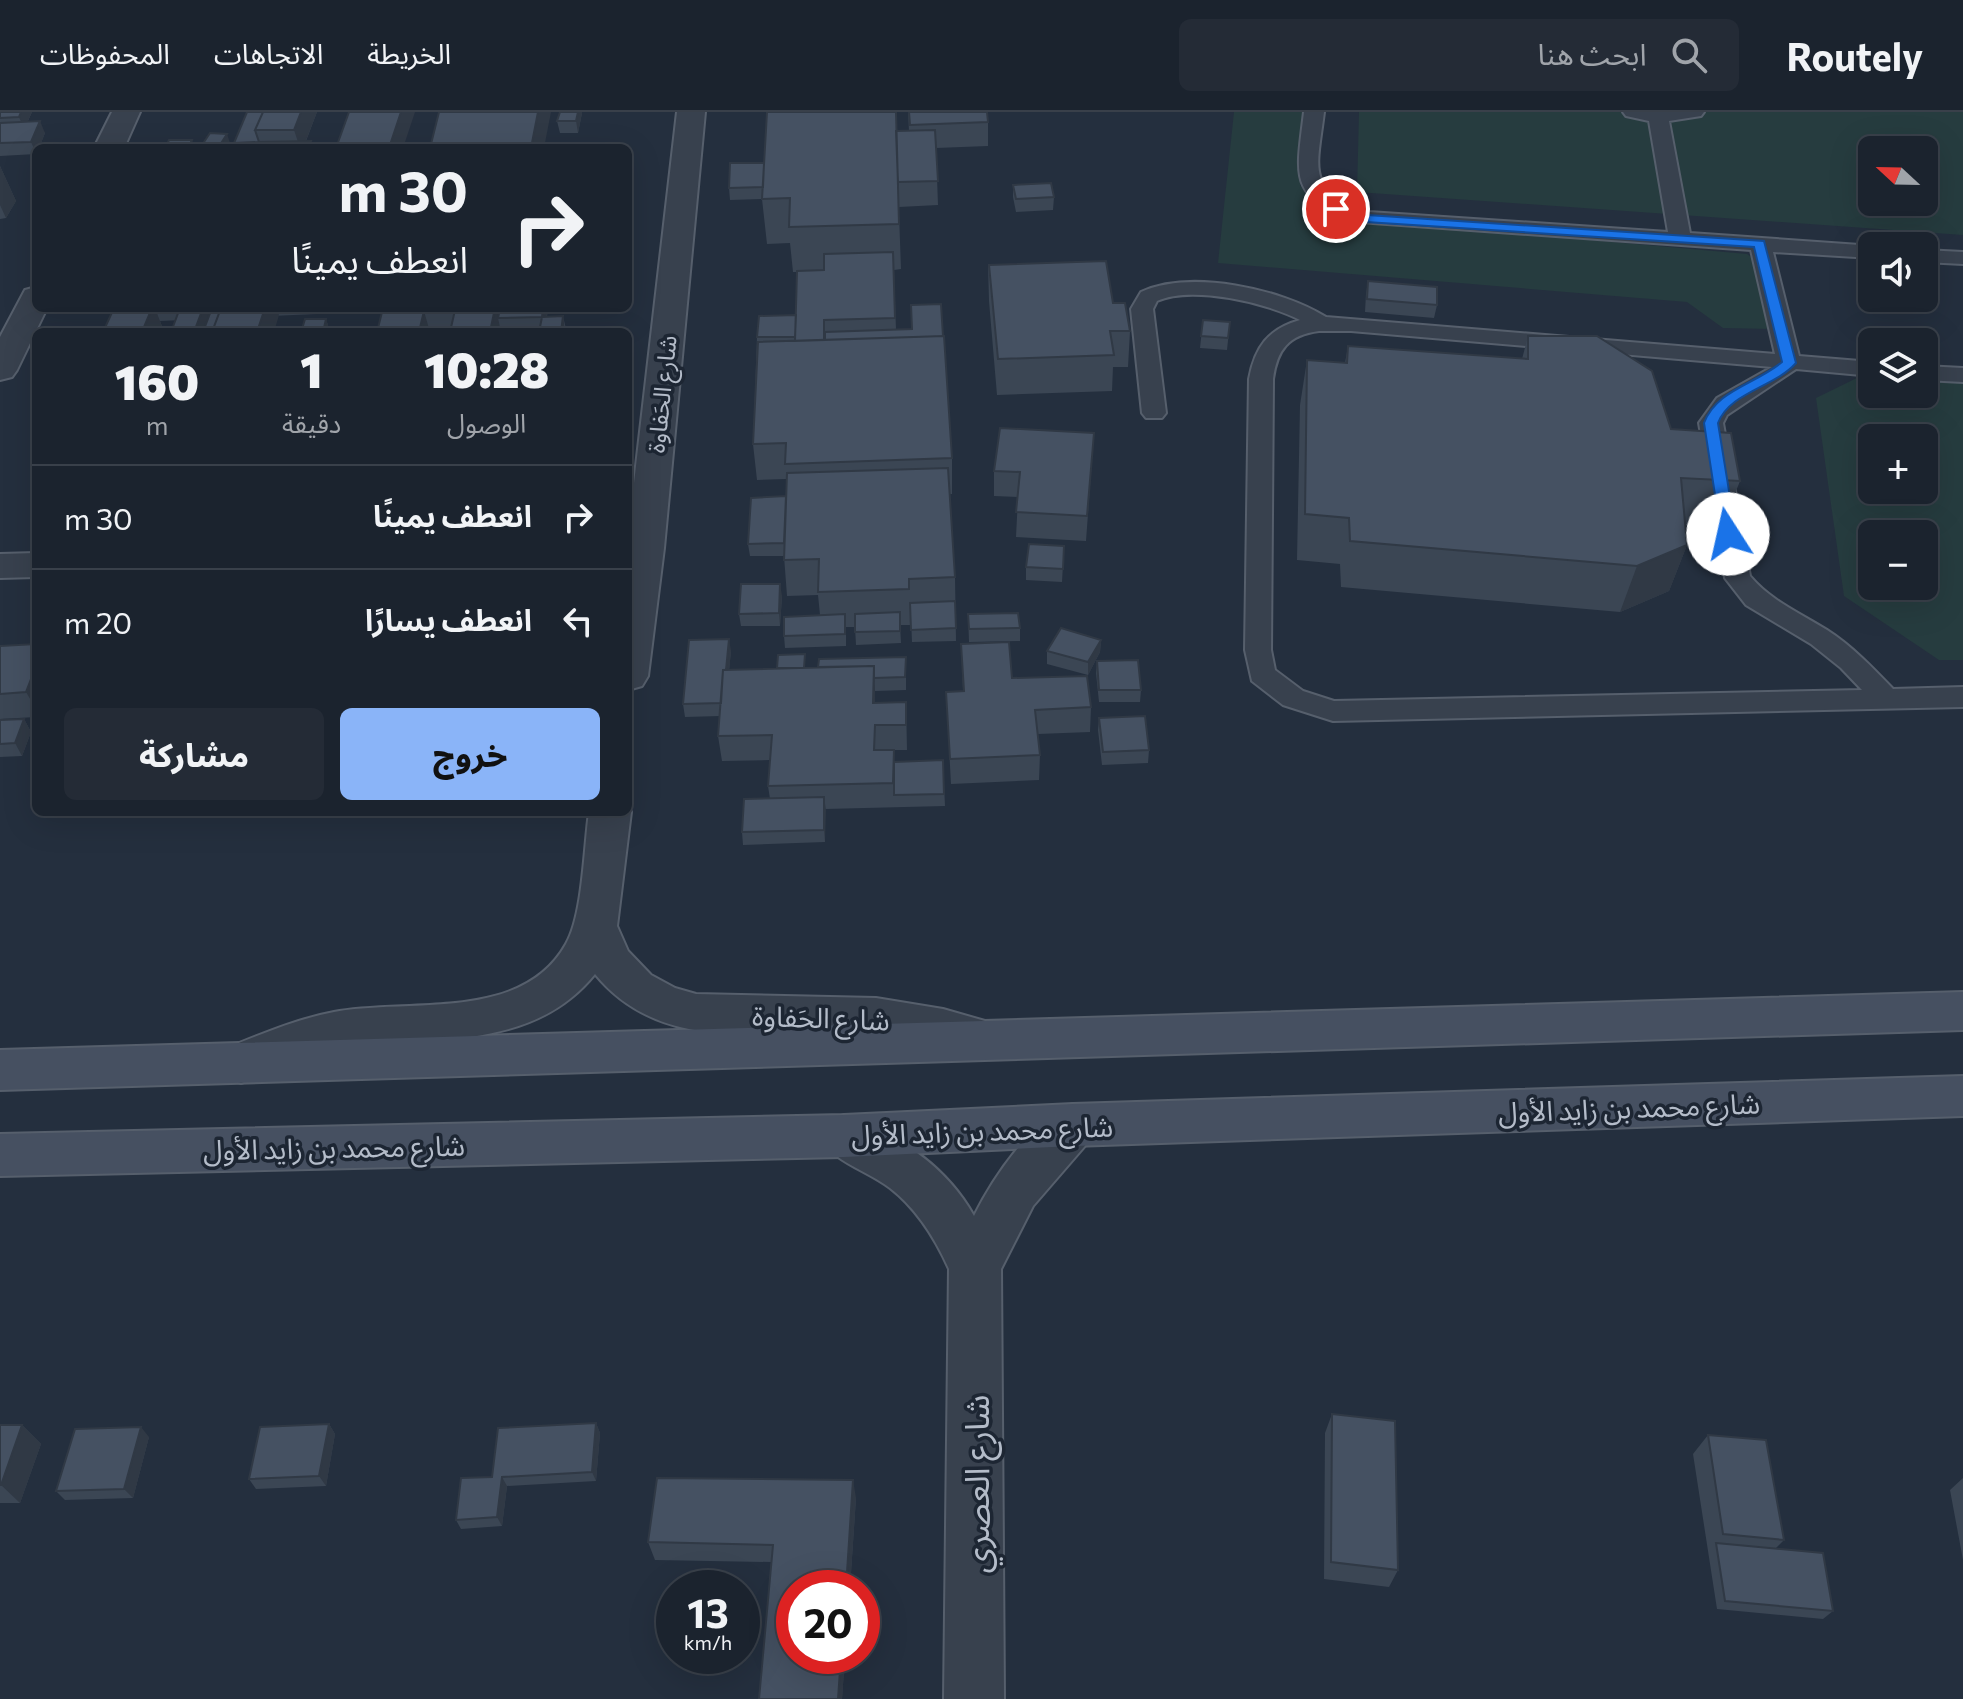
<!DOCTYPE html>
<html lang="ar">
<meta charset="utf-8">
<style>
body{margin:0;font-family:Commissioner,"Noto Sans Arabic",sans-serif;background:#242b36;color:#f1f3f6;direction:rtl;height:100vh;display:flex;flex-direction:column;font-size:30px;white-space:nowrap}
*{box-sizing:border-box;margin:0}
p{font-size:26px;color:#a0a4aa}
.icon{flex:none;width:44px;height:44px;fill:none;stroke:currentColor;stroke-width:2;stroke-linecap:round;stroke-linejoin:round}
.map{position:relative;flex:1;overflow:hidden;direction:ltr}
.panel{position:absolute;left:32px;top:216px;width:600px;height:488px;display:flex;flex-direction:column;background:#1b232e;border-radius:12px;box-shadow:0 8px 32px #0002,0 0 0 2px #39404a;direction:rtl}
.panel>*{flex:none}
.top-card{position:absolute;left:32px;top:32px;width:600px;height:168px;border-radius:12px;box-shadow:0 8px 32px #0002,0 0 0 2px #39404a;direction:rtl;background:#1b232e;color:#f1f3f6;overflow:hidden}
.needle{width:52px;rotate:292deg}
.tools{position:absolute;left:1858px;top:24px;display:grid;gap:16px}
.tools a{display:grid;place-items:center;width:80px;height:80px;border-radius:12px;background:#1b232e;box-shadow:0 8px 32px #0002,0 0 0 2px #39404a;font-size:40px}
.speed{position:absolute;left:656px;top:1458px;display:flex;gap:16px;font-size:40px;font-weight:700;text-align:center}
.speed>*{display:grid;place-content:center;width:104px;height:104px;border-radius:50%;background:#1b232e;box-shadow:0 8px 32px #0002,0 0 0 2px #39404a;line-height:1}
.speed small{font-size:20px;font-weight:400}
.speed .limit{border:12px solid #d22;background:#fff;color:#111}
.pin{position:absolute;display:grid;place-items:center;width:68px;height:68px;color:#fff;margin:-34px;border:4px solid #fff;border-radius:50%;box-shadow:0 2px 8px #0007}
.me{position:absolute;width:88px;margin:-44px;rotate:350deg;stroke-linejoin:round;filter:drop-shadow(0 0 6px #0008)}
.turn{display:flex;align-items:center;gap:28px;height:168px;padding:0 32px;font-size:36px}
.turn .icon{width:104px;height:104px;stroke-width:2.5}
.turn b{display:block;font-size:56px;line-height:68px}
.eta{display:flex;justify-content:space-evenly;align-items:center;height:136px;text-align:center}
.eta b{font-size:48px;font-weight:800;line-height:56px}
.cta{display:flex;gap:16px;margin-top:auto;padding:16px 32px}
.cta a{flex:1;height:92px;border-radius:12px;background:#8ab4f8;color:#111;font-size:32px;font-weight:800;line-height:92px;text-align:center}
.cta a+a{background:#242b36;color:#f1f3f6}
ul{padding:0;list-style:none}
li{display:flex;align-items:center;gap:24px;height:104px;padding:0 32px;border-top:2px solid #39404a}
li div{flex:1}
li b{display:block;font-size:30px}
li em{font-style:normal}
header{display:flex;align-items:center;gap:48px;box-sizing:border-box;height:112px;padding:0 40px;background:#1b232e;border-bottom:2px solid #39404a}
header strong{font-size:38px}
nav{display:flex;gap:44px;margin-inline-start:auto;font-size:28px}
.search{width:560px;height:72px;background:#242b36;display:flex;align-items:center;gap:20px;box-sizing:border-box;padding:0 28px;border-radius:12px;color:#a0a4aa;font-size:30px}
.map>svg:first-child{display:block}
.green{fill:#263c3f;fill-rule:evenodd}
.lines{fill:none;stroke-linecap:round;stroke-linejoin:round}
.service-casing{stroke:#565f6c;stroke-width:4}
.minor-casing{stroke:#565f6c;stroke-width:4}
.secondary-casing{stroke:#565f6c;stroke-width:4}
.service{fill:#38414e;fill-rule:evenodd}
.minor{fill:#38414e;fill-rule:evenodd}
.secondary{fill:#465061;fill-rule:evenodd}
.wall{fill:#3b4654}
.shaded-wall{fill:#303945}
.building{fill:#455162;stroke:#303945;stroke-width:2}
.route{fill:#1a73e8;stroke:#114b97;stroke-width:2}
.labels{text-anchor:middle;dominant-baseline:central;stroke-width:7;stroke-linejoin:round;paint-order:stroke}
.far-street-label{font-size:24px;fill:#b4bcc9;stroke:#1d2633}
.street-label{font-size:28px;fill:#b4bcc9;stroke:#1d2633}
.near-street-label{font-size:34px;fill:#b4bcc9;stroke:#1d2633}
</style>
<header>
<strong>Routely</strong>
<div class="search"><svg class="icon" aria-label="search" viewBox="0 0 24 24"><circle cx="10" cy="10" r="6"/><path d="M15 15l6 6"/></svg>ابحث هنا</div>
<nav><a>الخريطة</a><a>الاتجاهات</a><a>المحفوظات</a></nav>
</header>
<div class="map">
<svg width="1963" height="1587" viewBox="0 0 1963 1587">
<rect width="100%" height="100%" fill="#242f3e"/>
<path class="green" d="M1234 0H1307L1300 73 1321 104 1747 142 1769 158 1774 217 1723 216 1687 190 1218 151Z
M1359 0H1963V123L1357 80ZM1872 38H1924V90H1872Z
M1863 263H1872V282H1924V267L1963 270V548H1939L1844 484 1816 286ZM1872 326H1924V378H1872ZM1872 422H1924V474H1872Z"/>
<g class="lines">
<defs>
<path id="service" d="M1304 0H1324C1317 58 1305 78 1369 100L1668 120 1649 9 1626 4 1623 0H1704L1701 4 1669 9 1690 121 1874 134 1872 146 1773 140 1799 244 1872 250V264L1796 257 1727 303 1723 311 1750 464C1771 489 1800 501 1827 518 1852 534 1873 556 1893 577L1963 575V595L1333 609 1283 593 1252 569 1245 538 1249 267C1255 235 1268 217 1300 208 1268 191 1192 173 1157 189L1153 197 1166 301 1162 306H1146L1142 301 1131 197 1141 180C1191 157 1281 177 1326 205L1775 242 1751 138 1359 110C1288 86 1296 66 1304 0ZM1319 219H1351L1772 255 1717 286 1699 311 1725 466 1746 493 1811 532 1841 556 1862 578 1334 589 1303 579 1275 558 1271 538 1273 267C1277 238 1288 223 1319 219Z
M1924 138 1963 140V152L1924 150Z
M1924 254 1963 256V270L1924 268Z"/>
<path id="minor" d="M112 0H140L124 36H94Z
M677 0H705L664 436 648 564 642 574 628 578V423Z
M36 175V196H47L17 258 12 265 0 268V225L25 178Z
M36 441V465L0 466V442Z
M628 694 631 700 617 814 628 839 651 863 675 876 696 882 876 886 943 897 992 911 999 925 992 939C987 940 980 944 975 944 966 944 954 938 945 936 923 930 901 926 878 924 780 914 666 949 595 862 533 939 433 924 345 936 308 941 276 959 241 971L224 965 217 951 224 937C260 923 296 907 334 900 408 886 522 911 566 832 583 803 584 735 589 700H628Z
M1073 992 1090 998 1097 1013 1090 1028 1033 1094 1001 1157 1004 1587H944L949 1157C935 1126 917 1097 890 1076 867 1058 832 1050 820 1024L827 1009 844 1003C897 1022 946 1054 974 1104 993 1066 1032 1007 1073 992Z"/>
<path id="secondary" d="M1963 880V918L0 978V938Z
M1963 964V1004L1073 1034 844 1045 0 1064V1022L844 1003 1073 992Z"/>
</defs>
<use href="#service" class="service-casing"/>
<use href="#minor" class="minor-casing"/>
<use href="#secondary" class="secondary-casing"/>
<use href="#service" class="service"/>
<use href="#minor" class="minor"/>
<use href="#secondary" class="secondary"/>
</g>
<path class="wall" d="M0 0H32L28 9 45 21 39 36H36V42L0 44Z
M247 0H317L306 29 313 36H235L234 31Z
M908 0H987L988 10V34L936 36 938 93 899 95 897 46 901 157 894 158 896 218 952 346V382H950L955 465 956 529 912 530 911 506V513H900L901 531 856 533 855 515H846V534L785 536 784 524 820 503 818 483 787 484 784 444H750L748 432 786 384V367L757 368 753 332 757 225 796 203 797 160H793L790 131 767 132 762 87 730 88 729 76 764 51 896 19H909Z
M582 1 578 21H560L557 9Z
M0 54 16 89 6 106 0 107Z
M1013 73 1054 85 1053 98 1016 100 1013 85Z
M988 152 1113 191 1130 219 1128 255H1113L1112 279 997 283 989 189Z
M1368 169 1437 193 1434 206 1365 200 1366 182Z
M114 196H318L317 202 160 209 163 217Z
M383 196H548L547 205 563 204 566 217 502 219 501 220H377Z
M326 207 330 220H303L302 217Z
M1203 208 1230 210 1227 238 1200 236Z
M1528 224 1671 317 1740 369 1722 415 1685 413 1687 433 1669 479 1620 500 1341 475 1340 452 1297 448 1300 293 1307 248 1345 251 1348 234 1522 247Z
M1094 321 1086 429 1016 425 1018 385 994 384V359Z
M1064 434 1062 470 1026 468V455Z
M782 484 780 514H741L739 502Z
M968 502 1020 516V529L969 530Z
M1101 528 1100 540 1088 563 1047 552V539Z
M36 532V605L0 607V534Z
M961 532 1012 566 1091 595 1090 620 1038 622 1040 643 1039 668 951 672 946 580 963 579Z
M731 539 729 558 818 555 906 545V578L875 579V591L906 590 907 638H876L894 650 943 648 945 694 825 697V730L743 733 742 720 770 687 768 674 770 648 722 649 718 624 720 604 685 605 683 592Z
M1097 549 1141 578 1140 590H1099L1096 561Z
M1099 606 1149 638 1148 651 1102 653 1098 618Z
M24 607 31 620 22 644 0 645V608Z
M1332 1302 1398 1458 1389 1475 1324 1467 1325 1321Z
M596 1311 600 1321 596 1369 507 1374 502 1414 461 1417 456 1408 492 1365Z
M329 1312 335 1322 326 1374 256 1377 249 1367Z
M0 1313H22L41 1332 20 1391H0Z
M1708 1323 1784 1428 1776 1436 1833 1499 1823 1507 1717 1497 1693 1342Z
M149 1325 133 1386 65 1388 56 1379Z
M1963 1366V1448L1950 1378Z
M856 1386 850 1476H794V1544H845L842 1587H759L771 1450 655 1448 648 1430Z"/>
<path class="shaded-wall" d="M21 0H32L24 17 19 5Z
M301 0H317L303 36H300L294 18Z
M401 0H415L403 36H389Z
M538 0H551L544 36H531Z
M578 0H582V1L578 21 576 9Z
M40 9 45 21 39 36H36V41L31 30Z
M227 22 231 34 230 36H218Z
M192 28 195 36H188Z
M0 54 16 89 6 106 0 93Z
M152 196H155L163 217 162 220H142Z
M203 196H221L212 220H194Z
M265 196H276L279 203 274 220H257Z
M495 196H506L498 206 501 220H490Z
M543 196H548L544 218 542 205Z
M424 199 430 220H419Z
M563 204 565 220H561Z
M326 207 330 219V220H325L324 216Z
M1687 433 1669 479 1620 500 1637 454Z
M780 472 782 484 780 514 779 501Z
M729 527 731 539 725 604 724 591Z
M1101 528 1100 540 1088 563V550Z
M36 554V597L26 580Z
M874 554 875 579V616L873 591Z
M24 607 31 620 22 644 15 631Z
M824 685 826 698 825 730 824 718Z
M596 1311 600 1321 596 1369 592 1360Z
M329 1312 335 1322 326 1374 319 1364Z
M22 1313 41 1332 20 1391 1 1373Z
M141 1315 149 1325 133 1386 124 1377Z
M502 1365 507 1374 502 1414 497 1405Z
M853 1368 856 1386 850 1476H846Z
M841 1544H845L842 1587H838Z"/>
<path class="building" d="M0 0H21L19 5 0 6Z
M247 0H263L255 18 259 30 234 31Z
M263 0H301L294 18H255Z
M349 0H401L389 36H336Z
M439 0H538L531 36H430Z
M560 0H578L576 9H557Z
M767 0H896L899 112 789 115 790 86 762 87Z
M909 0H987L988 10 910 13Z
M40 9 31 30 0 31V11Z
M935 18 938 69 898 70 896 19Z
M210 21 227 22 218 36H200Z
M169 28H192L188 36H165Z
M311 29 308 36H256L259 30Z
M730 51H764L763 75 729 76Z
M1051 71 1054 85 1016 87 1013 73Z
M893 140 895 206 824 208V228L795 229 797 159 824 158V142Z
M1106 149 1113 191H1125L1130 219H1110L1114 243 998 247 989 153Z
M1368 169 1437 175V193L1367 187Z
M941 192 943 224 825 228V220L912 217 911 193Z
M114 196H152L142 220H103Z
M180 196H203L194 220H171Z
M212 196H221L212 220H203Z
M221 196H265L257 220H212Z
M383 196H495L490 220H450L455 198 424 199 419 220H377Z
M500 196H543L542 205 498 206Z
M796 203 795 225H757L759 204Z
M563 204 561 220H539L542 205Z
M305 207H326L324 216 302 217Z
M1203 208 1230 210 1228 226 1201 224Z
M944 224 952 346 785 352 786 331 753 332 758 230Z
M1528 224H1597L1652 259 1671 317 1731 321 1740 369 1681 366 1687 433 1637 454 1350 429 1349 406 1305 402 1307 248 1347 251 1348 234 1528 247Z
M1000 316 1094 321 1087 404 1016 400 1020 360 994 359Z
M948 356 955 465 909 467V477L818 480 819 447 784 448 787 361Z
M786 384 784 431 748 432 751 386Z
M1029 432 1064 434 1063 457 1026 455Z
M741 472H780L779 501 739 502Z
M955 489 956 516 911 518 910 491Z
M900 500V519L855 520V502Z
M1018 501 1020 516 969 517 968 502Z
M845 502V522L784 524V505Z
M1061 516 1101 528 1088 550 1047 539Z
M729 527 726 558H723L721 591 683 592 689 528Z
M1009 530 1012 566 1087 564 1091 595 1035 598 1040 643 950 647 946 580 964 579 961 532Z
M36 532V554L26 580 0 582V534Z
M805 542 804 556H777L778 543Z
M906 545 905 565 874 566V554L818 555 819 547Z
M1138 548 1141 578H1099L1097 549Z
M874 554 873 591 906 590V613H875L874 638H894L893 671 768 674 772 623 718 624 723 558Z
M1145 604 1149 638 1103 640 1099 606Z
M24 607 15 631 0 632V608Z
M943 648 944 682 894 683V650Z
M824 685V718L742 720 744 687Z
M1332 1302 1395 1309 1398 1458 1331 1450Z
M596 1311 592 1360 502 1365 497 1405 456 1408 461 1366 492 1365 498 1316Z
M329 1312 319 1364 249 1367 260 1315Z
M0 1313H22L1 1373H0Z
M141 1315 124 1377 56 1379 75 1317Z
M1708 1323 1766 1328 1784 1428 1723 1422Z
M657 1366 853 1368 846 1476H794V1544H841L838 1587H759L773 1433 648 1430Z
M1716 1431 1823 1441 1833 1499 1725 1489Z"/>
<path class="route" d="M1336 94 1367 103 1764 129 1796 251C1775 275 1730 280 1718 311L1736 422 1734 425H1723L1721 422 1704 311C1716 278 1756 272 1782 250L1754 135 1366 110 1332 100 1330 97Z"/>
<g class="labels">
<g class="far-street-label">
<text transform="translate(661 282) rotate(-84)">شارع الحَفاوة</text>
</g>
<g class="street-label">
<text transform="translate(821 905) rotate(2)">شارع الحَفاوة</text>
<text transform="translate(1629 995) rotate(-2)">شارع محمد بن زايد الأول</text>
<text transform="translate(982 1018) rotate(-2)">شارع محمد بن زايد الأول</text>
<text transform="translate(334 1035) rotate(-1)">شارع محمد بن زايد الأول</text>
</g>
<g class="near-street-label">
<text transform="translate(975 1372) rotate(-90)">شارع العصري</text>
</g>
</g>
</svg>
<div class="tools">
<a><svg class="needle" viewBox="-14 -14 28 28"><path d="M0-13l5 13h-10z" fill="#e53935"/><path d="M0 13l5-13h-10z" fill="#a0a4aa"/></svg></a>
<a><svg class="icon" aria-label="sound" viewBox="0 0 24 24"><path d="M4 9h4l5-4v14l-5-4H4zM17 9q2 3 0 6"/></svg></a>
<a><svg class="icon" aria-label="layers" viewBox="0 0 24 24"><path d="M12 4l9 5-9 5-9-5zM3 14l9 5 9-5"/></svg></a>
<a>+</a>
<a>−</a>
</div>
<div class="speed"><div>13<small>km/h</small></div><div class="limit">20</div></div>
<div class="pin" style="left:1336px;top:97px;background:#d93025"><svg class="icon" aria-label="arrive" viewBox="0 0 24 24"><path d="M6 21V4h12l-3 4 3 4H6"/></svg></div>
<svg class="me" style="left:1728px;top:422px" viewBox="-20 -20 40 40"><circle r="19" fill="#fff"/><path d="M0-13L10 11 0 6-10 11z" fill="#1a73e8"/></svg>
<div class="top-card">
<div class="turn"><svg class="icon" aria-label="right" viewBox="0 0 24 24"><path d="M7 20v-9h11M14 6l5 5-5 5"/></svg><div><b>30 m</b>انعطف يمينًا</div></div>
</div>
<section class="panel">
<div class="eta">
<div><b>10:28</b><p>الوصول</p></div>
<div><b>1</b><p>دقيقة</p></div>
<div><b>160</b><p>m</p></div>
</div>
<ul>
<li><svg class="icon" aria-label="right" viewBox="0 0 24 24"><path d="M7 20v-9h11M14 6l5 5-5 5"/></svg><div><b>انعطف يمينًا</b></div><em>30 m</em></li>
<li><svg class="icon" aria-label="left" viewBox="0 0 24 24"><path d="M17 20v-9H6M10 6l-5 5 5 5"/></svg><div><b>انعطف يسارًا</b></div><em>20 m</em></li>
</ul>
<div class="cta"><a>خروج</a><a>مشاركة</a></div>
</section>
</div>
